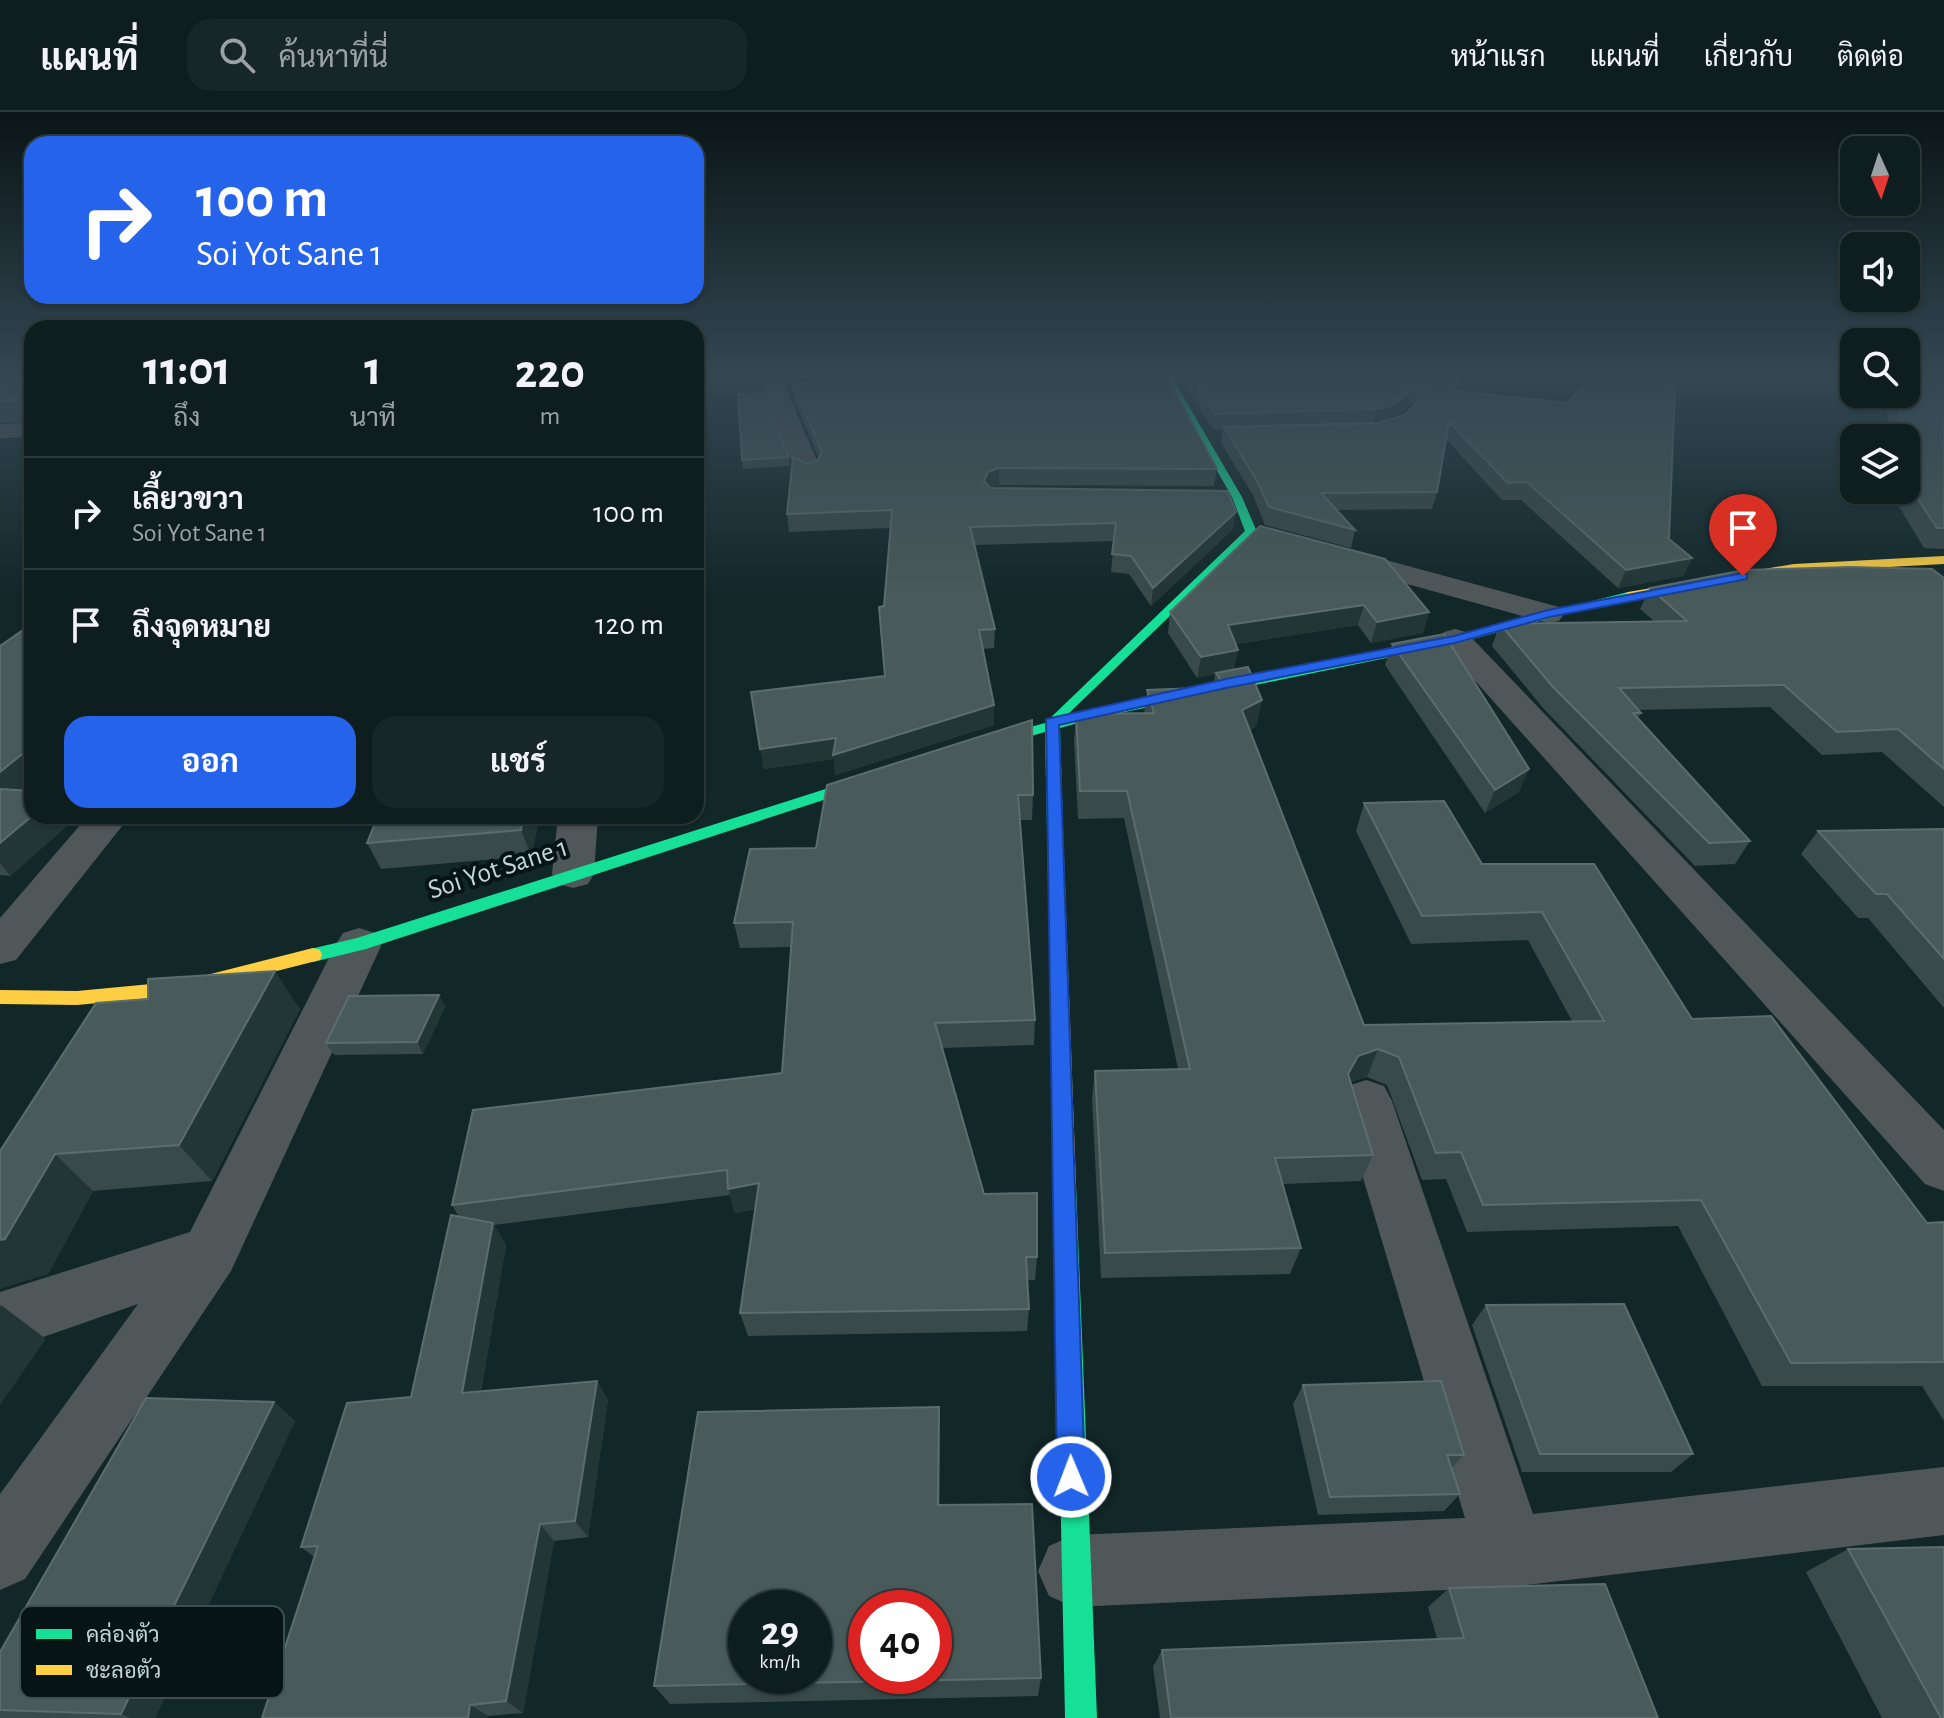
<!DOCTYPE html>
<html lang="th">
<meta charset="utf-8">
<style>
body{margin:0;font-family:"Alegreya Sans",Sarabun,sans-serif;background:#172627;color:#f1f3f6;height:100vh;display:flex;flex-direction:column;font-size:30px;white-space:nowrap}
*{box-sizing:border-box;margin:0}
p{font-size:26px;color:#9ba2a4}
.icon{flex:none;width:44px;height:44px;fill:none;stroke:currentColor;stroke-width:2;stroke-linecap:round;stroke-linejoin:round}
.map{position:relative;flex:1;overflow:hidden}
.sheet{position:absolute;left:24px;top:208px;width:680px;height:504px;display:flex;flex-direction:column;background:#0e1d1e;border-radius:24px;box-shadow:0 2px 6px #0004,0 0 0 2px #2e3b3c}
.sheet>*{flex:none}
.hud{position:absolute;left:24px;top:24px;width:680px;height:168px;border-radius:24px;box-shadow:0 2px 6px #0004,0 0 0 2px #2e3b3c;background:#2563eb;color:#fff;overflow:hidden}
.needle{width:52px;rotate:177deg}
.fabs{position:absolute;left:1840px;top:24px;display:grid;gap:16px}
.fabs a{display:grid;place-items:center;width:80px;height:80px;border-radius:16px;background:#0e1d1e;box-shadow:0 2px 6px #0004,0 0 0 2px #2e3b3c;font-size:40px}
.speed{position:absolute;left:728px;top:1478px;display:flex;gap:16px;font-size:40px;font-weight:700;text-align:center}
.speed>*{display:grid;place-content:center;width:104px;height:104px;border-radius:50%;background:#0e1d1e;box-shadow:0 2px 6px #0004,0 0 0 2px #2e3b3c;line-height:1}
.speed small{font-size:20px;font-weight:400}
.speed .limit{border:12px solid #d22;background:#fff;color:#111}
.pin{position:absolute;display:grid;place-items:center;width:68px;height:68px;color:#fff;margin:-82px -34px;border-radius:50% 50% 50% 0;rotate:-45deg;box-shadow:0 0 8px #0007}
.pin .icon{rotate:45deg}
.me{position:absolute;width:88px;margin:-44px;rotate:359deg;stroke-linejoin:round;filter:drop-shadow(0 0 6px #0008)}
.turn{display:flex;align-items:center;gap:28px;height:168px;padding:0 40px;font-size:36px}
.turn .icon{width:104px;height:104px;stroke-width:2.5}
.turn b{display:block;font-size:56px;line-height:68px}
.eta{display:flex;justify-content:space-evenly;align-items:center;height:136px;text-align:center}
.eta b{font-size:48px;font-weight:700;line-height:56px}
.cta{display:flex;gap:16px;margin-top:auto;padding:16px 40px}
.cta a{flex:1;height:92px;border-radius:24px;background:#2563eb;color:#fff;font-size:32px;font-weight:700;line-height:92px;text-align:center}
.cta a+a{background:#172627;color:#f1f3f6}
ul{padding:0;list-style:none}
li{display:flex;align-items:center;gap:24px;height:112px;padding:0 40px;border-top:2px solid #2e3b3c}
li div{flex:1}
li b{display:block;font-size:30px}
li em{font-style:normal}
header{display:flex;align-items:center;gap:48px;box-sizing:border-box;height:112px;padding:0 40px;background:#0e1d1e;border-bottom:2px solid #2e3b3c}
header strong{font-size:38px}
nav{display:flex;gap:44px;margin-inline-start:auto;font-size:28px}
.search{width:560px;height:72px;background:#172627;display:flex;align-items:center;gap:20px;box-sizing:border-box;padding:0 28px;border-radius:24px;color:#9ba2a4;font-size:30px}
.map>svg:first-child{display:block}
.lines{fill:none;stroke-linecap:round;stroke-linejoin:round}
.street{fill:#505759;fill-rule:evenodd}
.fast{fill:#16e098;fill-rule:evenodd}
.slow{fill:#ffcf43;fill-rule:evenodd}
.wall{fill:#394a4a;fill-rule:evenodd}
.shaded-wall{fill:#233636}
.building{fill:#485a59;stroke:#5b6d6d;stroke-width:2;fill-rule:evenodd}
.route{fill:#2563eb;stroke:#184099;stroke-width:2}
.labels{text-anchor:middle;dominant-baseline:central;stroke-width:8;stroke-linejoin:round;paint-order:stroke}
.street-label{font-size:28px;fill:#c2d6d7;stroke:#061416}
.key{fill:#061416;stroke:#3e4e50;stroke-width:2}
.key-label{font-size:22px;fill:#c2d6d7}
</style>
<header>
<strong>แผนที่</strong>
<div class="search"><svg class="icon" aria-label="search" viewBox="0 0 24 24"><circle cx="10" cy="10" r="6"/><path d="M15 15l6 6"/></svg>ค้นหาที่นี่</div>
<nav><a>หน้าแรก</a><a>แผนที่</a><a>เกี่ยวกับ</a><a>ติดต่อ</a></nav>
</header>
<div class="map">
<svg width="1944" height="1606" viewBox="0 0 1944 1606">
<rect width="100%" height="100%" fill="#122728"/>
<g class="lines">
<path class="street" d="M696 262H717L713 266 696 270Z
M759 262H780L821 358 817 363 808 366 795 358Z
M32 311V325L0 326V312Z
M1338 435 1559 495 1564 502 1559 509 1548 511 1328 450 1324 444 1328 438Z
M1455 517 1466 520 1944 1018V1079L1925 1072 1444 534 1439 527 1444 520Z
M88 704H130L16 848 0 852V806Z
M558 704H598L594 762 588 772 573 776 558 772 552 762Z
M359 816 375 821 382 832 231 1159 25 1467 0 1478V1382L138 1192 0 1240V1180L190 1120 336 832 343 821Z
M1366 968 1384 974 1392 989 1533 1402 1944 1355V1423L1510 1475 1074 1495 1049 1484 1038 1459 1049 1434 1074 1423 1465 1406 1340 989 1348 974Z"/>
<path class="fast" d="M1162 262H1170L1242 385 1257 420 1065 605 1454 524 1628 480 1634 484 1454 532 1096 606 1060 616 1063 717 1055 722 1049 721 1047 717 1045 620 975 640 967 635 970 632 1045 611 1245 419 1232 385Z
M882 659 890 664 888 667 366 837 313 850 306 848 304 843 306 838 357 826Z
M1065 1063 1073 1066 1076 1073 1097 1606H1065L1054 1073 1057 1066Z"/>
<path class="slow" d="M1944 444V452L1794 460 1628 488 1622 484 1628 480 1794 452Z
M1055 712 1063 717 1076 1073 1073 1080 1065 1083 1057 1080 1054 1073 1047 717Z
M313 836 320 838 322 843 320 848 183 883 77 893 0 892V878L77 879 183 869Z"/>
</g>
<path class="wall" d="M32 262V310L0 311V266Z
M854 262H1165L1217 357 1214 374 999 373 990 376 1233 417 1151 494 1129 462 1111 460 1114 429 974 433 995 517 994 536 983 537 994 593V613L835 663 834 647 764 657 751 580 885 564 884 494 890 416 789 420 787 402 807 352 818 348 819 346 794 288 793 273 855 269Z
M1179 262H1458L1455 279 1669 427 1692 446 1683 464 1618 476 1521 388H1502L1446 327 1437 380 1432 397 1337 398 1355 418 1351 436 1265 413 1253 383 1221 331 1223 317 1213 318ZM1411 291 1416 293 1404 303 1389 308Z
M1944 262V437L1924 436 1889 378H1906V326H1891L1884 282H1906Z
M789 345 790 354 743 357 742 348Z
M1260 414 1429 500 1423 521 1371 531 1358 513 1236 532 1234 557 1262 588 1256 614 1250 618 1364 913 1572 909 1528 828 1411 832 1356 719 1364 691 1482 752 1692 907 1927 1111 1944 1110V1309L1922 1274H1762L1678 1114 1467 1120 1446 1067 1422 1068 1387 973 1367 965 1350 970 1373 1043 1361 1069 1283 1072 1301 1136 1290 1162 1101 1166 1092 987 1095 959 1178 957 1124 706 1078 707 1074 629 1076 602 1144 601 1147 578 1213 576 1215 562 1197 566 1168 521 1170 500Z
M1944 466V695L1882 640 1822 643 1770 595 1638 598 1641 601 1638 606 1750 729 1735 752 1695 754 1544 597 1492 534 1500 512 1654 509 1640 497 1650 476Z
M32 512V672L25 679 32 704 77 705 10 764 0 763V534Z
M1392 532 1519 680 1485 701 1385 553Z
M827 673 1033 683 1032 708H1020L1035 908 1034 933 942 936 984 1082 1037 1145 1035 1168H1027L1029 1197 1027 1219 748 1224 740 1201 755 1097 735 1101 730 1083 494 1113 506 1133 481 1279 597 1269 608 1288 588 1425 554 1429 523 1601 488 1604V1606H262L314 1445 301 1435 411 1285 459 1105 452 1093 782 961 791 835 740 836 734 811 816 736Z
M540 704 531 744 381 757 367 731Z
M1944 717V896L1868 806H1858L1801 742 1818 719Z
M439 883 445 895 423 942 334 943 326 931Z
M148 887 300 897 212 1069 93 1079 48 1162 0 1039Z
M1486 1193 1693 1342 1671 1360H1522L1472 1213Z
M1303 1273 1464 1343 1452 1356 1460 1382 1444 1399 1318 1403 1293 1292Z
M274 1290 295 1309 155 1606H0V1540Z
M939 1295 940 1322V1393L1041 1566 1038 1584 670 1592 654 1574Z
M1848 1437 1944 1606H1882L1806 1460Z
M1449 1476 1658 1606H1160L1153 1555 1162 1538 1437 1527 1428 1495Z"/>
<path class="shaded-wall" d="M1415 275 1411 291 1389 308 1373 313 1376 297Z
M999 356V373L988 376 984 369 988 360Z
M1236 400 1233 417 1151 494 1153 476Z
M1692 446 1683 464 1618 476 1626 458Z
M1364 493 1358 513 1224 534 1228 513Z
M1429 500 1423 521 1371 531 1377 510Z
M696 514 698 522 700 649H696Z
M1238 538 1234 559 1197 566 1201 545Z
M1262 588 1256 614 1237 624 1242 598Z
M994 593V613L835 663 834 647 764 657 760 637Z
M32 634V672L0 699V660Z
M1529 657 1519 680 1485 701 1495 678Z
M32 704 77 705 10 764 0 751V731Z
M524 704H540L531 744 521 718Z
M275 859 300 897 212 1069 179 1033Z
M439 883 445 895 423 942 417 930Z
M1378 937 1367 965 1347 971 1348 962 1358 944Z
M55 1042 93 1079 48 1162 0 1177V1128Z
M759 1071 765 1095 735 1101 728 1077Z
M493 1111 506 1133 477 1300 462 1281Z
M1 1193 46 1227 0 1293V1195Z
M597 1269 608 1288 588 1425 575 1409Z
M274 1290 295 1309 155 1606H130L121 1602Z
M939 1295 940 1322V1417L938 1393Z
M540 1412 554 1429 523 1601 506 1589Z
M470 1593 488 1604V1606H468Z"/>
<path class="building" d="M10 262H32V288L0 289V266Z
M855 262H1165L1217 357 999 356 988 360 984 369 990 376 1228 379 1236 400 1153 476 1131 444 1112 442 1116 411 970 415 995 517 979 518 994 593 833 643 836 626 760 637 751 580 885 564 879 495 884 494 892 398 787 402 793 345 807 352 818 348 822 340 793 273 857 269Z
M1190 262H1458L1455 279 1568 291 1594 262 1675 275 1669 427 1692 446 1626 458 1527 370 1508 371 1449 310 1437 380 1321 381 1355 418 1269 395 1256 367 1224 315 1379 311 1404 303 1425 284V279L1415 275 1393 293 1376 297 1215 302Z
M1906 262H1944V416H1937L1906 369V347H1909L1897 282H1906Z
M765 281 789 345 742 348 738 282Z
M1260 414 1385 447 1429 500 1377 510 1364 493 1228 513 1238 538 1201 545 1170 500Z
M1851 455 1932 457 1944 466V657L1898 617 1837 620 1784 573 1619 576 1641 601H1633L1750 729 1709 731 1553 575 1500 512 1687 509 1650 476 1744 458Z
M32 512V634L0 660V534Z
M1444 522 1529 657 1495 678 1392 532Z
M1248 555 1262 588 1242 598 1364 913 1604 909 1542 800 1422 804 1364 691 1444 689 1482 752H1594L1692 907 1771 904 1927 1111 1944 1110V1250L1791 1251 1701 1088 1483 1093 1461 1040 1436 1041 1399 945 1378 937 1358 944 1348 962 1373 1043 1275 1046 1301 1136 1105 1141 1095 959 1190 957 1127 679H1080L1076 602 1154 601 1147 578 1225 575 1216 561Z
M1032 608 1033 683H1018L1035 908 935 911 984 1082 1037 1081V1145H1026L1029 1197 740 1201 759 1071 728 1077 727 1058 452 1093 473 998 782 961 793 810 734 811 750 737 816 736 827 673Z
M0 677 32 679V704L0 731Z
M378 704H524L521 718 367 731Z
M1944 717V847L1887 782H1876L1818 719Z
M275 859 179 1033 55 1042 5 1127 0 1128V1039L96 891 148 887V867Z
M439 883 417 930 326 931 349 884Z
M451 1103 493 1111 462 1281 597 1269 575 1409 540 1412 506 1589 470 1593 468 1606H262L318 1434 301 1435 347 1291 411 1285Z
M1624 1192 1693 1342H1540L1486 1193Z
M1441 1269 1464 1343H1447L1460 1382 1330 1385 1303 1273Z
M146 1286 274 1290 121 1602 0 1598V1540Z
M939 1295 938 1393 1032 1392 1041 1566 654 1574 698 1300ZM746 1496H814V1564H746ZM866 1496H934V1564H866Z
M1944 1435V1606H1941L1848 1437Z
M1605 1472 1658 1606H1171L1162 1538 1464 1526 1449 1476Z"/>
<linearGradient id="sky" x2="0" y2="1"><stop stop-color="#0a1516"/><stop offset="0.54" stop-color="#334753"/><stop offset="1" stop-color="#334753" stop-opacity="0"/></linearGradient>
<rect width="1944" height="487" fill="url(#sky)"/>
<path class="route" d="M1743 461 1747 462V467L1550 505 1455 531 1226 576 1059 613 1085 1365 1081 1375 1071 1379 1061 1375 1057 1365 1046 607 1226 567 1454 524 1548 498Z"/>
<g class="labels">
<g class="street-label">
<text transform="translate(498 757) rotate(-18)">Soi Yot Sane 1</text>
</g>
</g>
<rect x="20" y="1494" width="264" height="92" rx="12" class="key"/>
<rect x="36" y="1517" width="36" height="10" fill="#16e098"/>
<rect x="36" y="1553" width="36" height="10" fill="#ffcf43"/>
<g class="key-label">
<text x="86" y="1530">คล่องตัว</text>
<text x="86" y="1566">ชะลอตัว</text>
</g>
</svg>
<div class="fabs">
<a><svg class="needle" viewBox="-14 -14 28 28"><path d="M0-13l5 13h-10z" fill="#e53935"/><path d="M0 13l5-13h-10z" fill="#9ba2a4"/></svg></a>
<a><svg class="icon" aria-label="sound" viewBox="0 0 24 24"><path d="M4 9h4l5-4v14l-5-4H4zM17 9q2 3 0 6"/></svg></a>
<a><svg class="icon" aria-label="search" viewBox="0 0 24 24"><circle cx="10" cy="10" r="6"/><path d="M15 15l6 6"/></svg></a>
<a><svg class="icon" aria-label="layers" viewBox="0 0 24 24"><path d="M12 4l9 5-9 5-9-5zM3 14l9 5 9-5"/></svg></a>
</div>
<div class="speed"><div>29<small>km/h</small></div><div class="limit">40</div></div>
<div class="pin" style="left:1743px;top:464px;background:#d93025"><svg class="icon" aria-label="arrive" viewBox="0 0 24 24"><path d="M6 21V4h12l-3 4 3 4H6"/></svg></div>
<svg class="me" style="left:1071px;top:1365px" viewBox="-20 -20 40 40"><circle r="17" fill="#2563eb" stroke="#fff" stroke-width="3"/><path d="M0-11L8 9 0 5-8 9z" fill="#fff"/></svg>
<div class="hud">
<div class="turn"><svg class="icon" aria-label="right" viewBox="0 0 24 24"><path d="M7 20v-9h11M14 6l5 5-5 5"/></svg><div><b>100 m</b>Soi Yot Sane 1</div></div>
</div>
<section class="sheet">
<div class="eta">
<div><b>11:01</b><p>ถึง</p></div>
<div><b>1</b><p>นาที</p></div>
<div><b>220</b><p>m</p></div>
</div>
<ul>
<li><svg class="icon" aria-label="right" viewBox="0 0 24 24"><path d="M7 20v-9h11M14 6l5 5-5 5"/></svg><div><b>เลี้ยวขวา</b><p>Soi Yot Sane 1</p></div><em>100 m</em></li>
<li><svg class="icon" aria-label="arrive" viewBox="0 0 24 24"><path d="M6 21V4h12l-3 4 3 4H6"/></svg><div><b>ถึงจุดหมาย</b></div><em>120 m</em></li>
</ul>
<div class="cta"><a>ออก</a><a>แชร์</a></div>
</section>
</div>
